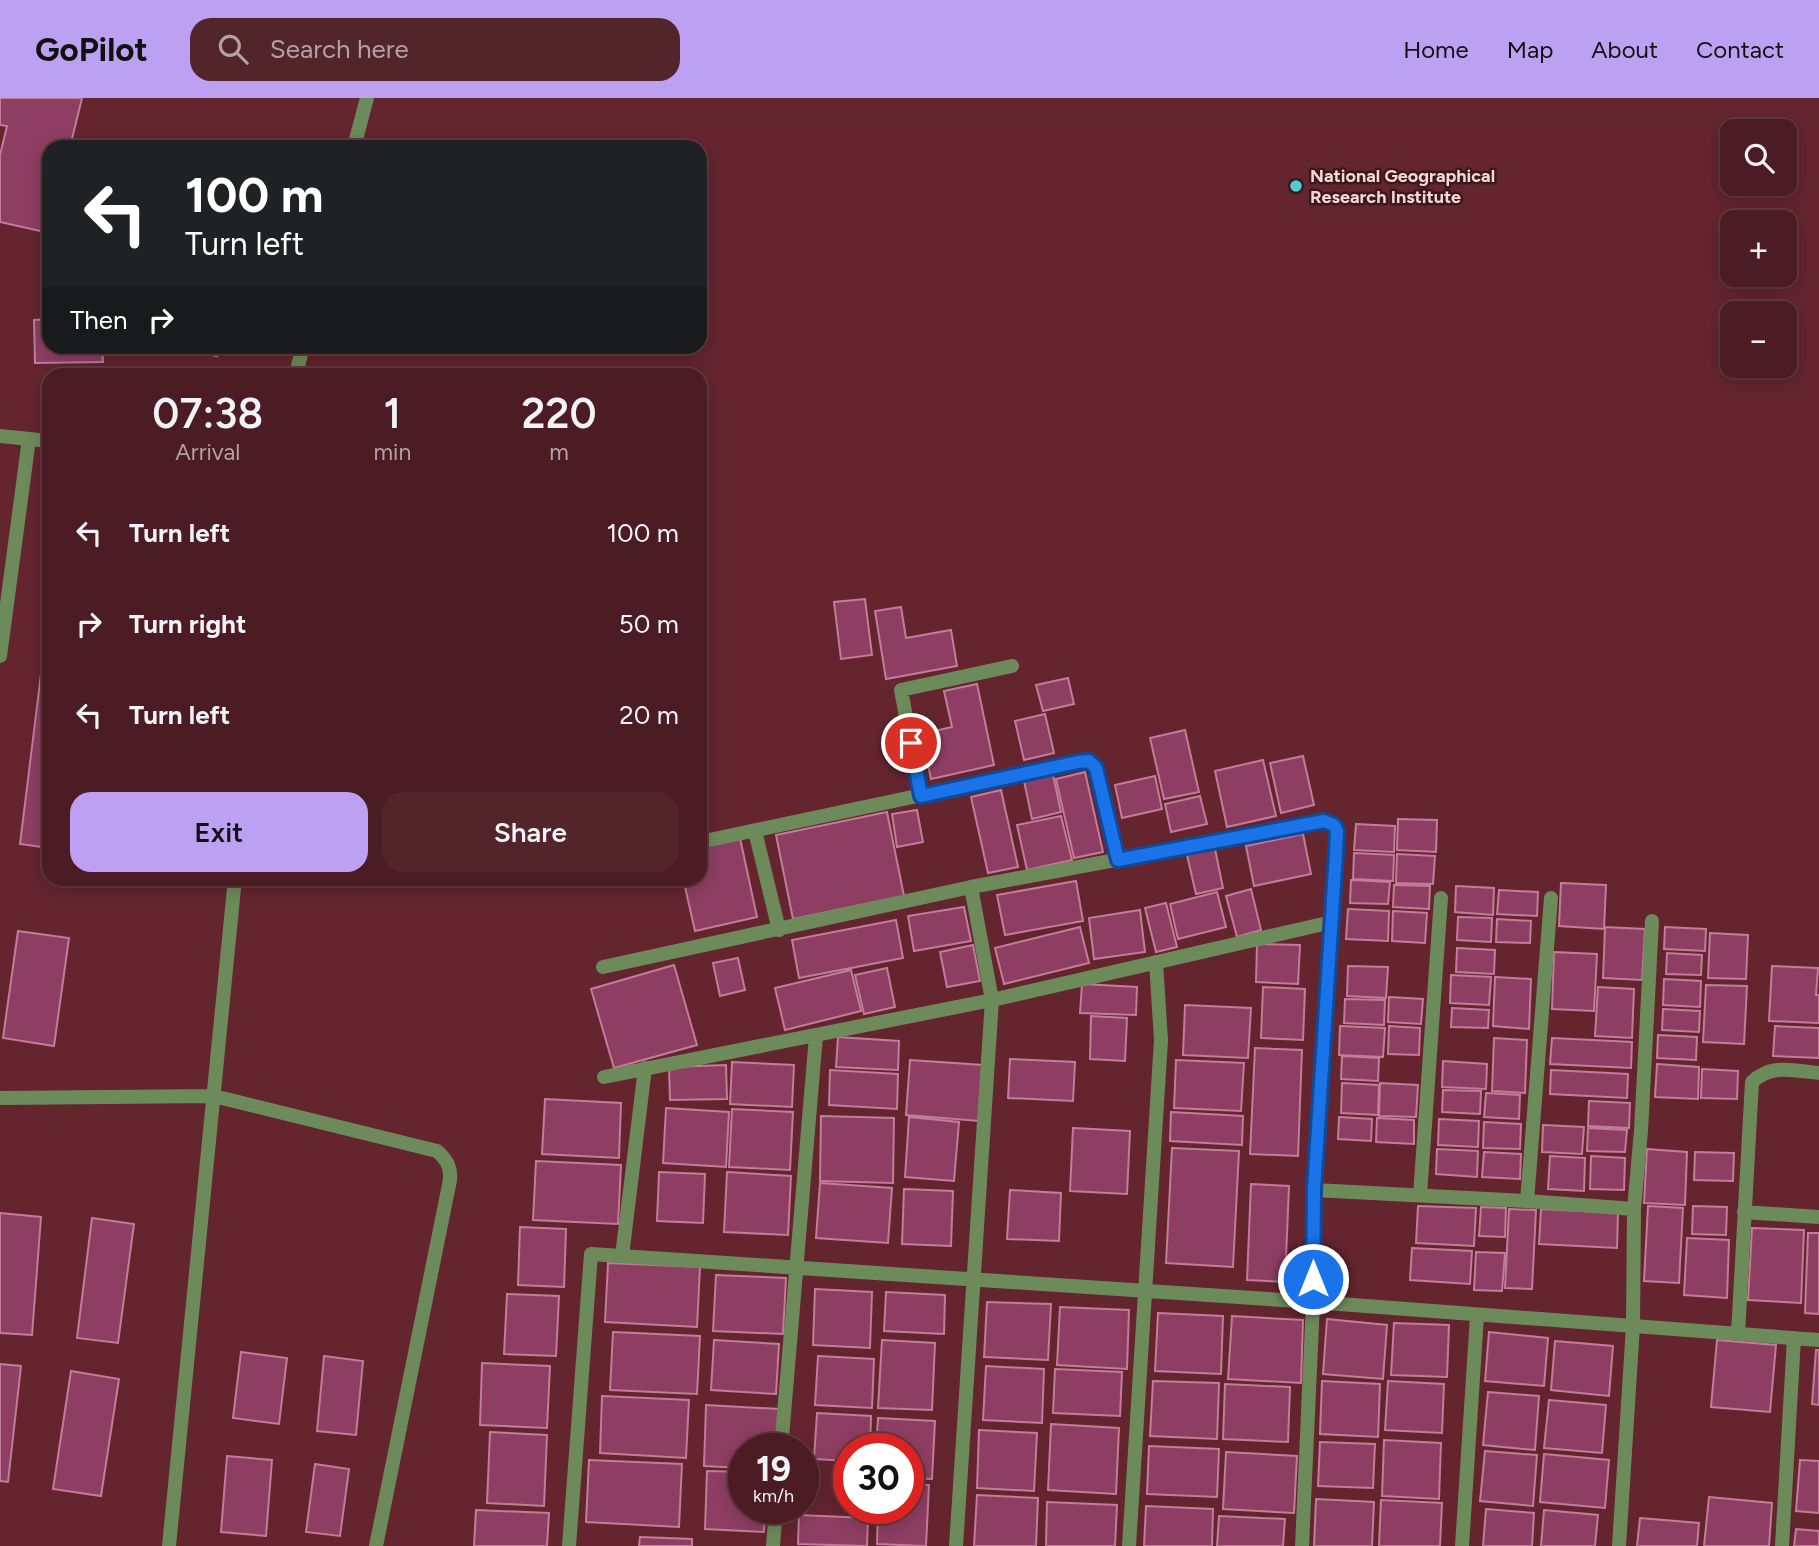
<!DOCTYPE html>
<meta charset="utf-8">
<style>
body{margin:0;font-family:Figtree,sans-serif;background:#52252b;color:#f1f3f6;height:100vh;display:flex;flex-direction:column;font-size:26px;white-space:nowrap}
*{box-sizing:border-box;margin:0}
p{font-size:23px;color:#b2a1a6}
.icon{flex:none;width:38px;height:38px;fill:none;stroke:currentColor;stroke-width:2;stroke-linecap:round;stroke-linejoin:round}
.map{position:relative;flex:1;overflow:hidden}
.details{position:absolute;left:42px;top:270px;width:665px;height:518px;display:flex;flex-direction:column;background:#4b1c23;border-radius:21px;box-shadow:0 4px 18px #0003,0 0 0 2px #623a41}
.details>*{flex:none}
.top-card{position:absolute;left:42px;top:42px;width:665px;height:214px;border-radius:21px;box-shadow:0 4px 18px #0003,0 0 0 2px #623a41;background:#202124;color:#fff;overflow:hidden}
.fabs{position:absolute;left:1720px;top:21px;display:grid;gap:14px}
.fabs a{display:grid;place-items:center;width:77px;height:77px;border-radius:14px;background:#4b1c23;box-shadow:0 4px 18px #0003,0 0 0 2px #623a41;font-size:35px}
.speed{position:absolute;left:728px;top:1335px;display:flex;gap:14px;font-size:35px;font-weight:700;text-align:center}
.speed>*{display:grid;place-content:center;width:91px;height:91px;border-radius:50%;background:#4b1c23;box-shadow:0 4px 18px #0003,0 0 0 2px #623a41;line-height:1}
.speed small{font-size:18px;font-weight:400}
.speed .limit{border:10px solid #d22;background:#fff;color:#111}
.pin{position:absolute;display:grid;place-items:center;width:60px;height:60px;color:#fff;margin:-30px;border:4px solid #fff;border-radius:50%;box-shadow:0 2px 7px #0007}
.me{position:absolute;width:77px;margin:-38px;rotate:0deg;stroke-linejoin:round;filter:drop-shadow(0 0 5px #0008)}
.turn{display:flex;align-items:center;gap:24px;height:147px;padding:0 28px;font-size:32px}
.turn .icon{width:91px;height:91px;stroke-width:2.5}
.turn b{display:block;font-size:49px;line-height:60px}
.then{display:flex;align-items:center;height:66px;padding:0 28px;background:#0003;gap:14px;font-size:26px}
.eta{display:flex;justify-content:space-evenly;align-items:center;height:119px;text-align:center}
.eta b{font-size:42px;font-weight:600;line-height:49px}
.button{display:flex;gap:14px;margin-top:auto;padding:14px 28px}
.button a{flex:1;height:80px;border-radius:21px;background:#bca0f2;color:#111;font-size:28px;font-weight:600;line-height:80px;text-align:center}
.button a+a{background:#52252b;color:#f1f3f6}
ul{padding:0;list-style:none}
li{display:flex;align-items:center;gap:21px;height:91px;padding:0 28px}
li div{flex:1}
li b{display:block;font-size:26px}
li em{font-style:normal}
header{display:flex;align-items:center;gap:42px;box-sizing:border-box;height:98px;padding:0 35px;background:#bca0f2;color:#111}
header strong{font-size:33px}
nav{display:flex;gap:38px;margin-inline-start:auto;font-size:24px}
.search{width:490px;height:63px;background:#52252b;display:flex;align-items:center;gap:18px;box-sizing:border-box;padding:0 24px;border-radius:21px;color:#b2a1a6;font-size:26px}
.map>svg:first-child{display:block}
.building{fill:#8e3e62;stroke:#c17d99;stroke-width:2}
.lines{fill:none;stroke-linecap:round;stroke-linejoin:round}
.service{stroke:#6d8b5a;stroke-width:14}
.minor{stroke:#6d8b5a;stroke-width:14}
.route-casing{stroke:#114b97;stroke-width:18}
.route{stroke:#1a73e8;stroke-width:12}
.poi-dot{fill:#53cdcb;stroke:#371a1d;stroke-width:2.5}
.labels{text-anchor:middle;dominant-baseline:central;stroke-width:5;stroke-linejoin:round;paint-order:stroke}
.poi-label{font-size:18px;font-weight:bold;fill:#fdd5d7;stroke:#371a1d;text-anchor:start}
</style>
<header>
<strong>GoPilot</strong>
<div class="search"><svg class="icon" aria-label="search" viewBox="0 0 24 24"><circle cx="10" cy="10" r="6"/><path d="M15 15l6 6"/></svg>Search here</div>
<nav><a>Home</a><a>Map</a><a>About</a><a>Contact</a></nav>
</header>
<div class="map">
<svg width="1819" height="1448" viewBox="0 0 1819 1448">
<rect width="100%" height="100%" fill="#64252f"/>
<path class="building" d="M0 0H82L70 49H49V135L0 124V57L7 28 0 27Z
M49 221V248H102L103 264 35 265 34 222Z
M178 248H219L217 258 178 251Z
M865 501 872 557 841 561 834 504Z
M49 509V558H43Z
M901 509 906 540 951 532 957 568 886 581 875 513Z
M41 576 49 577V750L20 746Z
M1068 580 1074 606 1043 613 1036 587Z
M977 586 994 667 931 681 921 636 952 629 944 593Z
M1045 616 1054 655 1024 662 1015 623Z
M1185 632 1199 694 1164 701 1150 640Z
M1303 658 1314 707 1281 715 1270 665Z
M1263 662 1276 718 1227 729 1215 673Z
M1085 674 1103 754 1074 760 1056 681Z
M1053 677 1061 714 1032 721 1024 683Z
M1155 678 1162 711 1122 720 1115 687Z
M1001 692 1018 769 988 775 971 699Z
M1200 698 1207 726 1171 734 1165 706Z
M917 712 923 744 897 749 892 716Z
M887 714 904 798 793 821 776 737Z
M1061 718 1072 762 1027 772 1017 727Z
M1398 721 1437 722 1436 754 1397 752Z
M1356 726 1395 728 1394 754 1354 752Z
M1303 736 1311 776 1254 788 1246 748Z
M740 740 757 819 695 833 683 780H700V749Z
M1215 751 1223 790 1196 796 1187 757Z
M1354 755 1394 757 1393 783 1353 781Z
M1397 756 1435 758 1433 786 1396 785Z
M1351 782 1390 784 1388 806 1350 805Z
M1076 783 1083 823 1005 837 997 797Z
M1561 785 1606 787 1604 831 1559 828Z
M1394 787 1430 788 1429 811 1393 809Z
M1456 788 1494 790 1493 817 1455 814Z
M1251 791 1261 832 1237 839 1226 798Z
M1499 792 1538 794 1537 818 1497 816Z
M1217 794 1226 829 1178 841 1170 806Z
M1166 805 1177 849 1156 854 1145 810Z
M964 809 971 843 914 853 908 818Z
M1348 811 1389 813 1388 843 1346 841Z
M1140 812 1145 854 1094 861 1089 820Z
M1393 813 1427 815 1425 845 1392 843Z
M1458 819 1492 820 1491 844 1457 842Z
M1497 821 1531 823 1530 845 1496 844Z
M896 822 903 860 799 880 792 842Z
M1080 829 1089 865 1004 886 995 850Z
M1605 829 1645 831 1642 882 1603 880Z
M1665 829 1706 831 1705 853 1664 851Z
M18 833 69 840 54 948 3 940Z
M1710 835 1748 837 1746 881 1708 880Z
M1257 846 1300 847 1298 886 1256 884Z
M973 847 980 883 947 889 940 854Z
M1457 850 1495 852 1494 876 1456 874Z
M1554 854 1597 856 1594 913 1552 911Z
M1667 855 1702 857 1701 877 1666 876Z
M738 860 745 892 720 898 713 865Z
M674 867 697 947 614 970 591 891Z
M1348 868 1388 869 1386 900 1347 898Z
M1772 868 1818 870 1816 897H1819V925L1769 923Z
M887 870 895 909 864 916 855 877Z
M851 872 861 913 785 932 775 890Z
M1451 877 1491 879 1489 907 1450 905Z
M1495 879 1531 881 1529 931 1493 928Z
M1664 881 1701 883 1700 909 1663 907Z
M1082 886 1137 889 1136 917 1080 915Z
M1706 887 1747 888 1744 946 1703 944Z
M1263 889 1305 891 1303 942 1261 940Z
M1598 889 1634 891 1632 940 1595 938Z
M1389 899 1423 901 1421 926 1388 924Z
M1345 901 1385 902 1384 927 1344 925Z
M1185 907 1251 910 1248 960 1183 957Z
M1452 910 1489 912 1488 930 1451 929Z
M1663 911 1700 913 1699 934 1662 932Z
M1091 918 1127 920 1125 963 1090 961Z
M1340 928 1385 930 1383 959 1339 957Z
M1389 928 1420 930 1419 957 1388 956Z
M1775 928 1819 930V960L1773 958Z
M1658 937 1697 939 1696 962 1657 960Z
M838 939 899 943 898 972 836 969Z
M1494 940 1527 942 1525 995 1492 993Z
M1552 940 1632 944 1631 970 1550 966Z
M1255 950 1302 952 1298 1058 1250 1056Z
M1342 958 1379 960 1378 983 1341 981Z
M1010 961 1075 964 1073 1003 1008 1000Z
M910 962 983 967 979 1023 906 1017Z
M1176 962 1244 965 1241 1013 1174 1010Z
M1443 963 1487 966 1486 991 1442 989Z
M732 964 794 967 792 1009 730 1006Z
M1657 966 1699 969 1698 1001 1655 999Z
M726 967 727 1001 670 1002 669 969Z
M1702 971 1738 973 1737 1001 1701 1000Z
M830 972 898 976 897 1011 829 1007Z
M1551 972 1628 976 1627 1000 1550 996Z
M1342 985 1379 987 1378 1017 1341 1015Z
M1380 985 1418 987 1416 1019 1379 1018Z
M1443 992 1481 993 1480 1016 1442 1014Z
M1486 995 1520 997 1519 1021 1484 1019Z
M545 1001 621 1005 619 1060 542 1056Z
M1589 1003 1630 1005 1629 1030 1588 1028Z
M666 1010 729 1014 726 1069 663 1065Z
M732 1011 793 1014 790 1072 729 1069Z
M1171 1014 1243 1018 1242 1047 1170 1043Z
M821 1018 894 1020 893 1085 820 1083Z
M909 1019 959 1024 954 1083 905 1079Z
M1339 1019 1372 1021 1371 1043 1338 1041Z
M1377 1020 1414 1022V1046L1376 1044Z
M1439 1021 1479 1023 1478 1049 1438 1047Z
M1484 1024 1521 1026 1520 1051 1483 1050Z
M1543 1027 1584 1029 1582 1056 1542 1054Z
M1073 1030 1130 1033 1127 1096 1070 1093Z
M1588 1030 1627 1032 1625 1054 1587 1053Z
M1172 1050 1239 1053 1233 1169 1166 1165Z
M1437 1051 1478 1053 1477 1079 1436 1076Z
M1647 1051 1687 1054 1685 1107 1644 1105Z
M1484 1054 1521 1056 1520 1081 1482 1079Z
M1695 1054 1734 1055 1733 1083 1694 1082Z
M1550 1058 1585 1060 1584 1093 1548 1091Z
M1591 1058 1625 1060 1624 1092 1590 1091Z
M536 1063 621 1067 618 1126 533 1122Z
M659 1074 705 1076 703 1125 657 1123Z
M727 1074 791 1078 788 1137 724 1134Z
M820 1085 892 1090 888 1145 816 1140Z
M1251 1086 1289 1088 1285 1184 1247 1182Z
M904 1091 953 1093 951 1148 902 1146Z
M1010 1092 1061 1095 1059 1143 1007 1141Z
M1418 1108 1476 1110 1474 1148 1416 1145Z
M1648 1108 1683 1110 1679 1185 1644 1183Z
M1693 1108 1727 1109 1726 1137 1692 1136Z
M1481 1109 1506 1110 1505 1139 1479 1138Z
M1509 1111 1536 1112 1532 1191 1505 1190Z
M1541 1111 1618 1115 1617 1150 1539 1146Z
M0 1115 41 1119 32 1237 0 1235Z
M92 1120 134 1126 118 1245 77 1240Z
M520 1129 566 1131 564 1189 518 1187Z
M1752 1130 1804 1132 1801 1205 1748 1202Z
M1808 1135H1819V1216L1805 1215Z
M1687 1140 1729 1142 1727 1200 1684 1197Z
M1412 1150 1472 1153 1470 1186 1410 1182Z
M1476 1154 1505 1155 1502 1193 1474 1192Z
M608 1165 700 1169 697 1229 605 1224Z
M716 1177 786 1180 783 1236 713 1233Z
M815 1191 872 1194 870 1250 813 1247Z
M886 1194 945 1197 944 1236 884 1233Z
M507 1196 559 1198 556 1258 504 1256Z
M987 1204 1051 1206 1048 1262 984 1259Z
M1060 1209 1129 1212 1127 1271 1057 1267Z
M1158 1215 1223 1218 1221 1276 1155 1273Z
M1232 1218 1303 1222 1301 1285 1228 1281Z
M1327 1221 1387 1227 1383 1281 1323 1276Z
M1394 1225 1449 1227 1447 1279 1391 1277Z
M613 1234 700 1238 697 1296 610 1292Z
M1489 1234 1548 1240 1544 1288 1485 1283Z
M714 1242 779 1246 776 1296 711 1292Z
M882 1242 935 1245 932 1312 878 1310Z
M1717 1242 1776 1247 1770 1314 1711 1309Z
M1555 1243 1613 1248 1609 1298 1551 1292Z
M1816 1252H1819V1307L1812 1306Z
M241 1254 287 1260 279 1326 233 1320Z
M324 1258 363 1263 356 1337 317 1333Z
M818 1258 874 1261 872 1310 815 1307Z
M482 1265 550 1268 547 1330 480 1327Z
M0 1266 21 1268 8 1384 0 1383Z
M986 1268 1044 1271 1042 1325 983 1322Z
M1055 1271 1122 1274 1120 1318 1053 1315Z
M71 1273 119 1281 101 1398 53 1391Z
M1153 1283 1219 1285 1217 1341 1150 1338Z
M1322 1283 1380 1286 1378 1339 1320 1336Z
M1388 1283 1444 1286 1442 1335 1385 1332Z
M1225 1286 1290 1289 1288 1344 1223 1341Z
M1488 1294 1539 1298 1535 1352 1483 1347Z
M602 1298 689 1302 686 1360 600 1355Z
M1549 1302 1606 1307 1602 1355 1544 1350Z
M706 1307 780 1311 778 1351H744V1370L704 1368Z
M817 1315 871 1318 870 1351H849V1363L814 1361Z
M878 1320 935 1323 932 1381 908 1380V1351H876Z
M1051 1326 1119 1330 1116 1396 1048 1392Z
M979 1332 1037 1335 1034 1393 977 1390Z
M490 1334 547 1337 544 1408 487 1405Z
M1384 1342 1441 1345 1439 1401 1382 1398Z
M1320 1344 1375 1346 1373 1390 1318 1388Z
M1149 1348 1219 1351 1217 1399 1147 1396Z
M1485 1353 1537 1357 1533 1408 1480 1403Z
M1226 1354 1297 1358 1294 1415 1223 1411Z
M1544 1356 1609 1362 1605 1410 1540 1404Z
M227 1358 272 1362 266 1438 221 1434Z
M589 1362 682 1366 679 1429 586 1424Z
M1800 1362 1819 1363V1415L1796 1413Z
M315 1366 349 1371 340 1438 306 1434Z
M707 1373 744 1374V1410H765L764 1434 705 1431Z
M908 1386 929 1387 926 1448 877 1446 878 1410H908Z
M977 1397 1038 1400 1036 1448H974Z
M1709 1399 1772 1405 1769 1448H1704Z
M1316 1401 1374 1404 1372 1448H1314Z
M1381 1402 1442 1405 1440 1448H1379Z
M1047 1404 1117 1407 1115 1448H1046Z
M1146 1408 1213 1411 1212 1448H1144Z
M1486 1411 1534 1415 1532 1448H1483Z
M476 1412 549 1415 547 1448H474Z
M1544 1412 1598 1417 1595 1448H1541Z
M799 1417 868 1420 867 1448 798 1446Z
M1219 1418 1285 1421 1283 1448H1217Z
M1640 1420 1699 1425 1697 1448H1637Z
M1796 1431 1819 1433V1448H1794Z
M640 1439 692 1441V1448H639Z"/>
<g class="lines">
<path class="service" d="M354 49 367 0
M296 276 303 248
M0 338 49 343
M0 558 29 341
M0 1000 214 998 437 1053C447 1062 451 1069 450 1082L376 1448
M169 1448 235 780"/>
<path class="minor" d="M921 698 901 592 1012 568
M755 733 779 832
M700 744 1078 664 1089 663 1096 670 1118 762
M603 869 971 789 1324 723 1334 727 1337 733 1314 1092 1313 1204 1302 1448
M604 979 992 902 1332 824
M1314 1092 1527 1103 1634 1111
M1420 1097 1441 800
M1527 1103 1551 800
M1744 1114 1819 1119
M622 1158 645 970
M1738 1236 1752 984C1772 965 1794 973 1819 975
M781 1351 816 938
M569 1448 591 1156 1313 1204 1819 1242
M773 1448 776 1410
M956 1448 992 902 971 789
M1129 1448 1161 942 1156 864
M1462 1448 1477 1218
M1619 1448 1633 1228 1634 1111 1641 1033 1652 823
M1782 1448 1794 1240"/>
</g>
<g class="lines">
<defs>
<path id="route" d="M911 645 921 698 1078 664 1089 663 1096 670 1118 762 1324 723 1334 727 1337 733 1336 755 1314 1092 1313 1181"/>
</defs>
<use href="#route" class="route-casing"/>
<use href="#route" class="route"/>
</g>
<circle class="poi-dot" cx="1296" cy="88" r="7"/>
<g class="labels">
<g class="poi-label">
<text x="1310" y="78">National Geographical<tspan x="1310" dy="21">Research Institute</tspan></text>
</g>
</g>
</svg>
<div class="fabs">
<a><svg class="icon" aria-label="search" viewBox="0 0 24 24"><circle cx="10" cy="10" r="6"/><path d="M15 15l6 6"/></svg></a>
<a>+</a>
<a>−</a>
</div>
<div class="speed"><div>19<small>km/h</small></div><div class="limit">30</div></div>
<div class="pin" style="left:911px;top:645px;background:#d93025"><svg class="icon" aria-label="arrive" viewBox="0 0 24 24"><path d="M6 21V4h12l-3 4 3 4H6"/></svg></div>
<svg class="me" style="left:1313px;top:1181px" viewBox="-20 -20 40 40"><circle r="17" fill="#1a73e8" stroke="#fff" stroke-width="3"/><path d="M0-11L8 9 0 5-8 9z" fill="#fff"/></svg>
<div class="top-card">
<div class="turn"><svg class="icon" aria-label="left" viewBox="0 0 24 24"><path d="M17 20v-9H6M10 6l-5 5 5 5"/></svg><div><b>100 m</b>Turn left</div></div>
<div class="then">Then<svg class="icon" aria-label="right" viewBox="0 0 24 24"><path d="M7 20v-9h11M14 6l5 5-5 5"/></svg></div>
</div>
<section class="details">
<div class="eta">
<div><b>07:38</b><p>Arrival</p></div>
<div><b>1</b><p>min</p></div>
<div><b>220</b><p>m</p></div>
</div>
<ul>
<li><svg class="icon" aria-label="left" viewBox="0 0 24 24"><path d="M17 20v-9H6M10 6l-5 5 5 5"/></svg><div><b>Turn left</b></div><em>100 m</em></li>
<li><svg class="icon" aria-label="right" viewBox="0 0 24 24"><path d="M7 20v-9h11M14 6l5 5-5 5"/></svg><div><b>Turn right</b></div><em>50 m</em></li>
<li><svg class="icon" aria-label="left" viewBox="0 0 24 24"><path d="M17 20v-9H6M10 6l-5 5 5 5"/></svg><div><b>Turn left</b></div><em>20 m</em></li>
</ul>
<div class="button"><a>Exit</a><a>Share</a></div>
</section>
</div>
